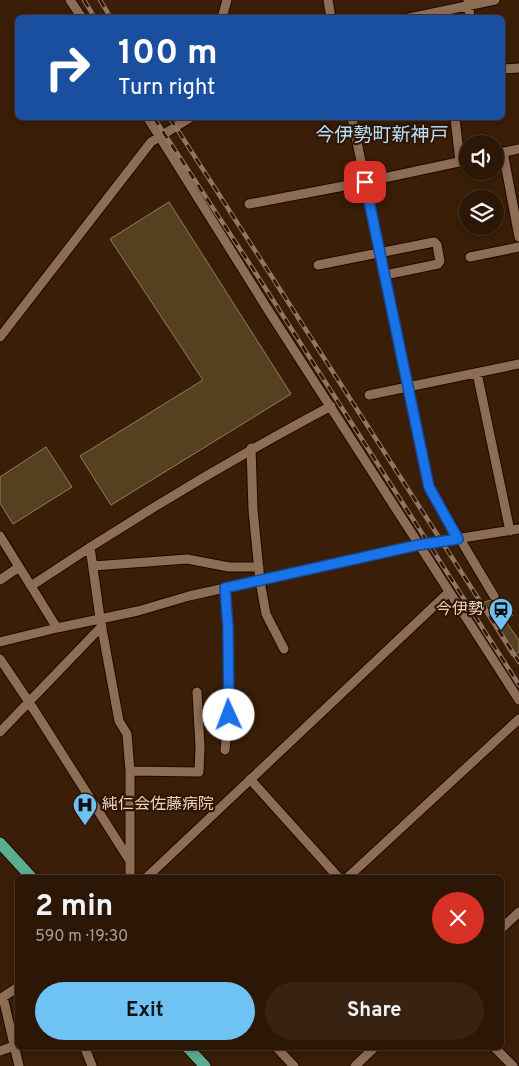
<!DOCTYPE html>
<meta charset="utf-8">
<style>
body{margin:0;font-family:Overpass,"Noto Sans JP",sans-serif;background:#382313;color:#f1f3f6;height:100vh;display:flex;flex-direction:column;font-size:19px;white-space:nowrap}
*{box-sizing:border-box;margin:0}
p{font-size:16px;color:#a69f9a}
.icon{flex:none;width:28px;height:28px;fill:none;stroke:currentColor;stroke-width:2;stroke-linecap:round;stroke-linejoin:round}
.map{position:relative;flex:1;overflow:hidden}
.panel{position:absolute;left:15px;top:875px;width:489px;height:175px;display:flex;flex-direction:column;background:#2c1605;border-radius:8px;box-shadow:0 2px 8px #0003,0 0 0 1px #483527}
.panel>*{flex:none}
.hud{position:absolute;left:15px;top:15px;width:490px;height:105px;border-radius:8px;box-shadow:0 2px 8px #0003,0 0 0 1px #483527;background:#1a4fa0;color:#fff;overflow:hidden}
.controls{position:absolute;left:459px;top:135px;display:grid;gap:10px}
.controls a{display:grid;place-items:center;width:45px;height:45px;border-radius:50%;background:#2c1605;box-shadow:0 2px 8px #0003,0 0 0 1px #483527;font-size:25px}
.pin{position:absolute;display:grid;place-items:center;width:42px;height:42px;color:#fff;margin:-21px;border-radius:10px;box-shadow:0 2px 8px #0006}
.me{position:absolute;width:55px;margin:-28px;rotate:358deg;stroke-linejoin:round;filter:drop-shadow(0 0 4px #0008)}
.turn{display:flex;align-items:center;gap:18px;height:105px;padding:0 20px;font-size:22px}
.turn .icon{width:65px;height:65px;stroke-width:2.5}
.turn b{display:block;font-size:35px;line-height:42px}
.round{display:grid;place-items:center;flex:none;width:52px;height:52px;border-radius:26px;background:#382313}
.headline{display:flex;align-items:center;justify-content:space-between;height:85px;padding:0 20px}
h1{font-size:30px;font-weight:700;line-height:38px}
.action{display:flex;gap:10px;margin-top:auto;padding:10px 20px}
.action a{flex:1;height:58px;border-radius:30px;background:#6fc2f4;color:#111;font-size:20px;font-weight:700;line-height:58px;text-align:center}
.action a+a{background:#382313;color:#f1f3f6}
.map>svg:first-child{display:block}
.building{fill:#55401f;stroke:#957e5d}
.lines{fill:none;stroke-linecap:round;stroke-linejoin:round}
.minor-casing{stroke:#200700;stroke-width:11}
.major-casing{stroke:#200700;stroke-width:13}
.minor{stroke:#8e6d55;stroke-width:9}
.major{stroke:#5aad91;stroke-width:11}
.rail-casing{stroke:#8f7765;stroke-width:4.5}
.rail{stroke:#301500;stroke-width:2.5;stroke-dasharray:8;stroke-linecap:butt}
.route-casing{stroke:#114b97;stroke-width:12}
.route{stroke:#1a73e8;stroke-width:9}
.labels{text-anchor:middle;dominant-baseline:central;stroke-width:4.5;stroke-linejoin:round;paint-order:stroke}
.poi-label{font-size:16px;fill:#e8d5c8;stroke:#301500;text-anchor:end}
.quarter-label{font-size:19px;fill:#b4e0fc;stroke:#301500}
</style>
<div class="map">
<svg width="519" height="1066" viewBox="0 0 519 1066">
<rect width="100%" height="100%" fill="#3a1e07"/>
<path class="building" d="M169 202 291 394 111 505 80 456 203 380 110 239Z
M46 447 72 487 13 524 0 503V477Z
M502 599 513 615 506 622 519 640V652L512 656 480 604 490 600 498 602Z"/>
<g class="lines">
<defs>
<path id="minor" d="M70 0 82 18
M328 0 331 18
M468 0 470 18
M222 18 227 0
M409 18 495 0
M502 69 519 68
M148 118 270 313 519 700
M352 118 429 487 494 596
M455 118 460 162
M503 152 519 237
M495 154 519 149
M249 204 365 182 468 160
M470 257 519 247
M318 265 434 242 437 245 440 261 438 264 385 275
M0 337 151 142 190 118
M477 373 510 531
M369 395 519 364
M251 448 253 510 260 581 266 614 284 649
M0 536 57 628
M90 547 100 618 119 721 127 734 130 771V878
M93 566 187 559 229 567H259
M0 580 19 567
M31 586C128 521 228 461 331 406
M0 642 57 628 138 611 189 596 418 545 519 529
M0 659 29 702 130 861
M0 732 102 626
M225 750C231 696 229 642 225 588
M130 771 199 772 200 747 197 692
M250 779 339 878
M146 878 449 592
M347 878 519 719
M501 929 519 912
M3 997 19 1066
M0 999 18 987
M85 1048 92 1066
M277 1048 294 1066
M495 1048 513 1066
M0 1051 14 1046
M355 1066 374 1048"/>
<path id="major" d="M0 843 32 878
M188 1048 205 1066"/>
</defs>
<use href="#minor" class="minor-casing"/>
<use href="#major" class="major-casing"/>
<use href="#minor" class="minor"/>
<use href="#major" class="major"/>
<defs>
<path id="rail" d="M84 0 95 18
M100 0 111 18
M154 118 255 272 519 685
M170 118 519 662"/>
</defs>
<use href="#rail" class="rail-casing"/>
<use href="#rail" class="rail"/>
</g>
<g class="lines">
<defs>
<path id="route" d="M229 715 228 628 225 588 418 545 458 539 429 487 365 182"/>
</defs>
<use href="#route" class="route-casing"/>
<use href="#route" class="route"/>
</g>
<defs>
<symbol id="station-pin" viewBox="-11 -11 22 30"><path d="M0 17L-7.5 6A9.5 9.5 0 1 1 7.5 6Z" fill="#6fc2f4" stroke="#301500"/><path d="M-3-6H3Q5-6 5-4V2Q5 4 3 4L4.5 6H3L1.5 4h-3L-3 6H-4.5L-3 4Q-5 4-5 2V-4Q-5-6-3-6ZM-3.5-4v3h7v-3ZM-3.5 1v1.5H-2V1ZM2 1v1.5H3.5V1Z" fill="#111"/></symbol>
<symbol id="hospital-pin" viewBox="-11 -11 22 30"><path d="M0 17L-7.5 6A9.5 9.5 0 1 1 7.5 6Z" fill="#6fc2f4" stroke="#301500"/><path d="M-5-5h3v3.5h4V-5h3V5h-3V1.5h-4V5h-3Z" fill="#111"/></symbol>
</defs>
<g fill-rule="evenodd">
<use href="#station-pin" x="487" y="596" width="28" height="38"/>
<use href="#hospital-pin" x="71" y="791" width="28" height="38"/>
</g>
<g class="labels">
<g class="poi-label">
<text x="484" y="610">今伊勢</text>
<text x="102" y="805" text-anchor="start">純仁会佐藤病院</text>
</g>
<g class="quarter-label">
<text x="382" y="136">今伊勢町新神戸</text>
</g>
</g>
</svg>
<div class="controls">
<a><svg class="icon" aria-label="sound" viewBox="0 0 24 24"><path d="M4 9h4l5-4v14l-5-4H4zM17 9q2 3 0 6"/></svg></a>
<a><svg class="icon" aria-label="layers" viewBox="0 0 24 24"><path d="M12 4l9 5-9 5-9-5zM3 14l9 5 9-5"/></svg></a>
</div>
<div class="pin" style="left:365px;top:182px;background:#d93025"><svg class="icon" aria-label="arrive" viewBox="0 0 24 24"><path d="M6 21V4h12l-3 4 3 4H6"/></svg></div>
<svg class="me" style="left:229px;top:715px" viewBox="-20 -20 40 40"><circle r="19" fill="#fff"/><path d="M0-13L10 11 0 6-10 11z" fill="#1a73e8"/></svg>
<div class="hud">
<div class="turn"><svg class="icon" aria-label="right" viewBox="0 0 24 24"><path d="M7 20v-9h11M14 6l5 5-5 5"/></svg><div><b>100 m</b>Turn right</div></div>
</div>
<section class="panel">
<div class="headline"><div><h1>2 min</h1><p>590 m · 19:30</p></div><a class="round" style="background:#d93025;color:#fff"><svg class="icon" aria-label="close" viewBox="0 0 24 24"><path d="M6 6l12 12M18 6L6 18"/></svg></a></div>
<div class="action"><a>Exit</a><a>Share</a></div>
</section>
</div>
